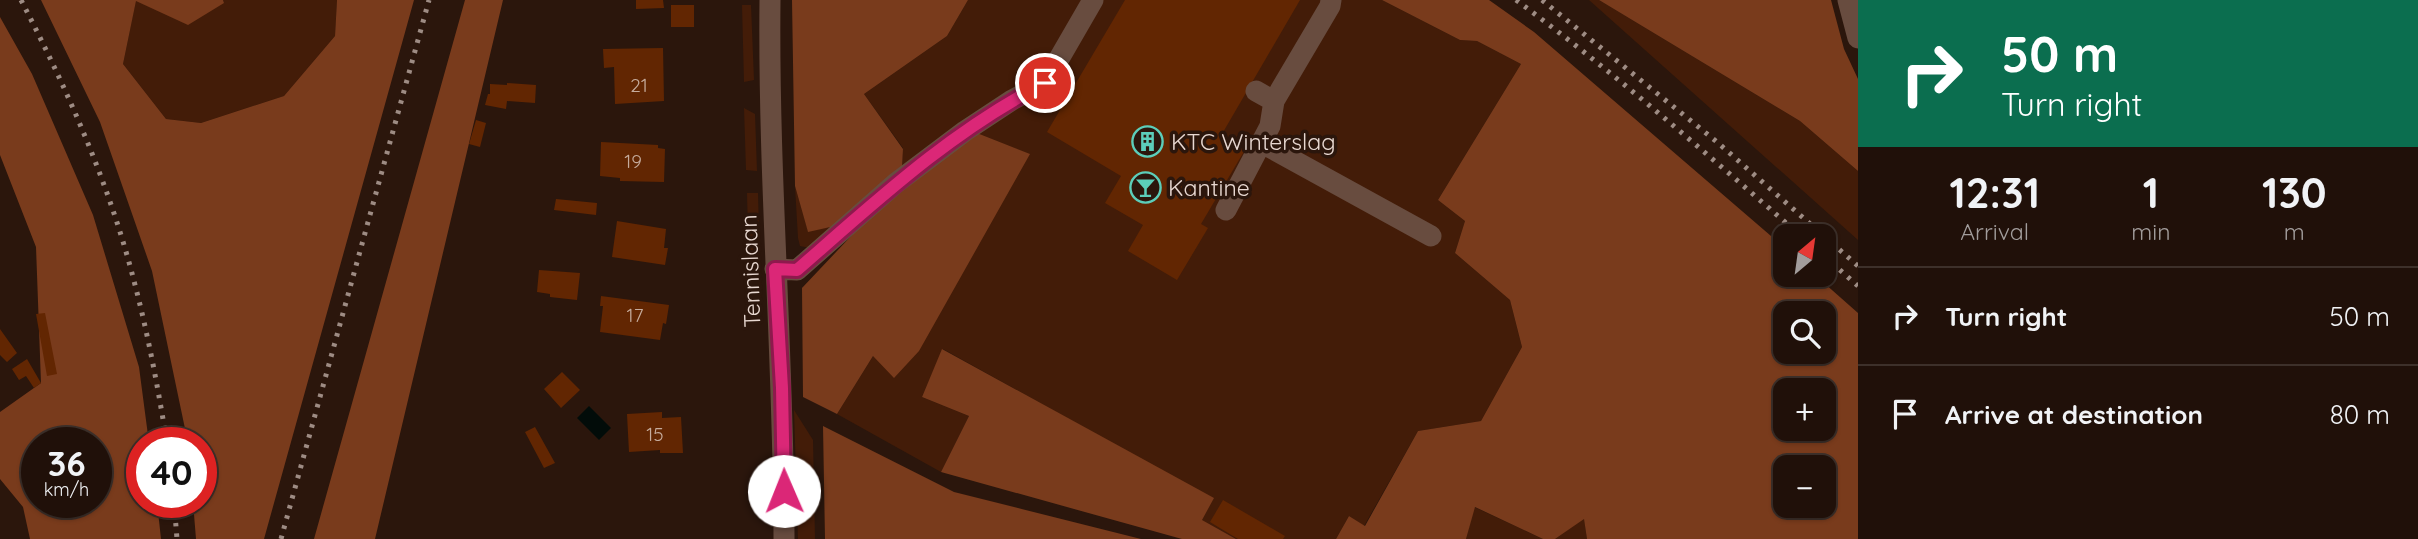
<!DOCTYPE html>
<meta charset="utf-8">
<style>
body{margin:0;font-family:Quicksand,sans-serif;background:#2d1e17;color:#f1f3f6;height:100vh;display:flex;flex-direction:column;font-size:26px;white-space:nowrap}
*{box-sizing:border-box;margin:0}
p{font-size:23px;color:#a29d9c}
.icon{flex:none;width:38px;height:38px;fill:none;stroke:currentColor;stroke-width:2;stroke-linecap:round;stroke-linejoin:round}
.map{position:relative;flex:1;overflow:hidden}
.sheet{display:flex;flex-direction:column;background:#201009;width:560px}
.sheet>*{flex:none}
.guide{background:#0b6e4f;color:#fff;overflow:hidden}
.needle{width:46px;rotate:29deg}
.tools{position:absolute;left:1773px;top:224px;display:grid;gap:14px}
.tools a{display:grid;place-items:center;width:63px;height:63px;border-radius:14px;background:#201009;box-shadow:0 2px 5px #0004,0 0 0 2px #3d302a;font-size:35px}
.speed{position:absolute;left:21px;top:427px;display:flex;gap:14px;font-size:35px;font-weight:700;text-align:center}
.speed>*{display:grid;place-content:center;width:91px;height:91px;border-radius:50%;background:#201009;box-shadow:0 2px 5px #0004,0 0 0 2px #3d302a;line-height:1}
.speed small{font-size:18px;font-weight:400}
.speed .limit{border:10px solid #d22;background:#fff;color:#111}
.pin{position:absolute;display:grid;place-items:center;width:60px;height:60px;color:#fff;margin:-30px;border:4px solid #fff;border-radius:50%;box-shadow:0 2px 7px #0007}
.me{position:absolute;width:77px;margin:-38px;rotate:359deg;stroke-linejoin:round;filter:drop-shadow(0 0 5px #0008)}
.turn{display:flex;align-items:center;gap:24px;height:147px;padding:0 28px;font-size:32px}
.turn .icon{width:91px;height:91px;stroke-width:2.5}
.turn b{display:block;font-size:49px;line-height:60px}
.eta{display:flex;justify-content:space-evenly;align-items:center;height:119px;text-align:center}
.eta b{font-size:42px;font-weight:800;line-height:49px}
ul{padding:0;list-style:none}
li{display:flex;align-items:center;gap:21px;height:98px;padding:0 28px;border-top:2px solid #3d302a}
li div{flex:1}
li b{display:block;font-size:26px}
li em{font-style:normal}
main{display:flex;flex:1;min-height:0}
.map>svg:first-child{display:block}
.green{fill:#431c08}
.forest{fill:#793b1c;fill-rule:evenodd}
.water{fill:#020c09}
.building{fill:#622602}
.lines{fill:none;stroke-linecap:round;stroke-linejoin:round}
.minor{stroke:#684c3f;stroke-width:21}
.rail{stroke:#9e8c84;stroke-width:5;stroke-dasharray:3.5 7;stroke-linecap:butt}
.route-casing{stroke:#8e194d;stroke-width:18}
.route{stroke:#db2777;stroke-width:12}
.labels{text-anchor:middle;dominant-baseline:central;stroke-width:7;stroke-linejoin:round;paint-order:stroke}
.number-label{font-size:19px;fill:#c6ac9d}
.poi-label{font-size:23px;fill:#e8d8d1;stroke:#2b160c;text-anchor:start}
.street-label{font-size:23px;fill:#e8d8d1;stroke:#2b160c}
</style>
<main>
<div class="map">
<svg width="1858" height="539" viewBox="0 0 1858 539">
<rect width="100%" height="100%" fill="#2b160c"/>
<path class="green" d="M136 0 224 3 223 0H337L335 36 284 96 201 123 166 119 123 64Z
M968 0H1382L1460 40 1477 41 1521 64 1438 200 1465 221 1455 253 1510 300 1522 347 1481 421 1418 431 1364 526 1349 516 1336 539H1236L1201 520 1213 499 943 349 922 397 969 416 941 472 837 414 873 356 1029 154 977 133 902 168 903 148 864 94 947 36Z
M1589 0H1599L1800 121 1858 171V240Z
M742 5H751L754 80 744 82Z
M744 108 755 114 757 171 746 170Z
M795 186 808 231 835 226 810 248 800 246 798 238Z
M747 193H758L761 312 750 313Z
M794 410 813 440 815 539H798Z
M1474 507 1543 539H1466Z
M1584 518 1587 539H1555Z"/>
<path class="forest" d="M41 0H223L224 3 188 25 136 1 123 64 166 119 201 123 284 96 335 36 337 0H414L264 539H196L193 502H201V443H188L152 271 100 122Z
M465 0H503L375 539H314Z
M792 0H968L947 36 864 94 903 149 902 168 835 226 808 232 795 186Z
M1382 0H1489L1534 32 1785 248V275H1815L1858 313V539H1587L1584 519 1555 539H1543L1475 507 1466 539H1336L1349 516 1365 526 1418 431 1481 421 1522 347 1510 300 1455 253 1465 221 1438 200 1521 64 1477 41 1460 40ZM1824 313V352H1785V313ZM1824 390V429H1785V390ZM1824 467V506H1785V467Z
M1599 0H1831L1844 49 1858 79V171L1800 121Z
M0 17 32 74 93 215 139 367 149 443H142V502H157L161 539H30L23 507 0 479V412L41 383 36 247 0 155ZM37 443H96V502H37Z
M977 133 1030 154 919 351 894 378 873 356 837 414 803 397 802 288 854 233 894 196Z
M942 349 1214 498 1202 520 1236 539H1182L941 472 969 416 922 397Z
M823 426 954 492 1141 539H825Z"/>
<path class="water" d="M589 406 611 428 599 440 577 418Z"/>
<path class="building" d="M636 0H663L664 8 636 9Z
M1125 0H1300L1222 134 1246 148 1201 224 1208 228 1177 280 1128 251 1143 225 1105 203 1121 176 1047 132Z
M671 5H694V27H671Z
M663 48 664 101 615 104 614 67 604 68 603 49Z
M507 83 536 85 535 103 507 101 506 109 485 105 488 94H490V84L507 85Z
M476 120 486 123 480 147 469 144Z
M601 142 658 145V148L665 149 664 182 620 181V178L600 176Z
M556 199 597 203 596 215 554 210Z
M617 221 666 229 664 248H668L665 265 612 257Z
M539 270 580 273 577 300 550 297V294L537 292Z
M601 296 669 305 666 324 663 323 660 340 600 332 603 306H600Z
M45 313 57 374 47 376 36 314Z
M0 329 17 353 7 362 0 355Z
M27 359 41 383 34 388 26 376 19 380 12 369Z
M562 372 580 390 561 408 544 389Z
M662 412V418L681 417 683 453H660V450L629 452 627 414Z
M535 427 555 463 544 468 525 432Z
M1223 500 1285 536 1283 539H1238L1210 522Z"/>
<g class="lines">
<path class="minor" d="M770 0C768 180 784 359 784 539
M1848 0 1858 38
M1256 91 1274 101 1330 6 1331 0
M1262 143 1431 236
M1226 210 1270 126 1274 101
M775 269 797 270 896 183 965 131 1012 100 1045 83 1093 0"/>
<path class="rail" d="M21 0C67 89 109 183 134 281 148 334 158 388 167 443
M1516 0C1615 73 1708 155 1801 236
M1542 0 1717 142 1858 266
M1824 256 1858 286
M174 502 177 539
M281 539 429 0"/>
</g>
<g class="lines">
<defs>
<path id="route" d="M784 491 782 388 775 269 797 270C875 202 951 131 1045 83"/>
</defs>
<use href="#route" class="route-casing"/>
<use href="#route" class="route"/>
</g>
<defs>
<symbol id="building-ring" viewBox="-11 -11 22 22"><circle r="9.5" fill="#2b160c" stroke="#5cceba" stroke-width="1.5"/><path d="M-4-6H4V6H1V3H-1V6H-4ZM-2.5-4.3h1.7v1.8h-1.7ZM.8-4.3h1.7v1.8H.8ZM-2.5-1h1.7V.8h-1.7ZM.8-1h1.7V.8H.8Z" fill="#5cceba"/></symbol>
<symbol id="bar-ring" viewBox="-11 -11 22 22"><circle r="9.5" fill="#2b160c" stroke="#5cceba" stroke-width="1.5"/><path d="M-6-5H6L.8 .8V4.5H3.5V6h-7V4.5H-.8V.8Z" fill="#5cceba"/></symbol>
</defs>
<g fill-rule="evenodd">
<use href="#building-ring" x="1130" y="124" width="35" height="35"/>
<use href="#bar-ring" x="1128" y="170" width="35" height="35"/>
</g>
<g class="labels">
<g class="number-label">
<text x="639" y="85">21</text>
<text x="633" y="161">19</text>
<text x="635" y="315">17</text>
<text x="655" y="434">15</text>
</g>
<g class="poi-label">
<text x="1171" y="141">KTC Winterslag</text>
<text x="1168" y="187">Kantine</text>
</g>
<g class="street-label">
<text transform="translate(750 271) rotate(-92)">Tennislaan</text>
</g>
</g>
</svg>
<div class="tools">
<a><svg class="needle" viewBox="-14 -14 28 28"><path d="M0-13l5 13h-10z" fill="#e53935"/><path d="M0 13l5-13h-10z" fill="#a29d9c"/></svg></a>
<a><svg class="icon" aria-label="search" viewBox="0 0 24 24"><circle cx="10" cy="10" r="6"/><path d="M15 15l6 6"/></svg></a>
<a>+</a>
<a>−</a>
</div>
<div class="speed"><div>36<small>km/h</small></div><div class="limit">40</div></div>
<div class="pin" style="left:1045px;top:83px;background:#d93025"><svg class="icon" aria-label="arrive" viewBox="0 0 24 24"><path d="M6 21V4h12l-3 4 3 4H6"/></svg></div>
<svg class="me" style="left:784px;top:491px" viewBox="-20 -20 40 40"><circle r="19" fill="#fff"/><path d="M0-13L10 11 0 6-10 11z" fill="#db2777"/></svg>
</div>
<section class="sheet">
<div class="guide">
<div class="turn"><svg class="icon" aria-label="right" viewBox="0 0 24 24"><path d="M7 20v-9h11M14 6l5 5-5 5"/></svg><div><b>50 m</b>Turn right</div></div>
</div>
<div class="eta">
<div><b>12:31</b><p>Arrival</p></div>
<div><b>1</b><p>min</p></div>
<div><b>130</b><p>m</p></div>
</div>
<ul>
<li><svg class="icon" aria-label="right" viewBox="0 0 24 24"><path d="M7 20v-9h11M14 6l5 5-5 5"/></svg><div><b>Turn right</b></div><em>50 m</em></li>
<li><svg class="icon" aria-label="arrive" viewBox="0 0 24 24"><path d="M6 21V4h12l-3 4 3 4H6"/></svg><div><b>Arrive at destination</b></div><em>80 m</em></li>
</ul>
</section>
</main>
